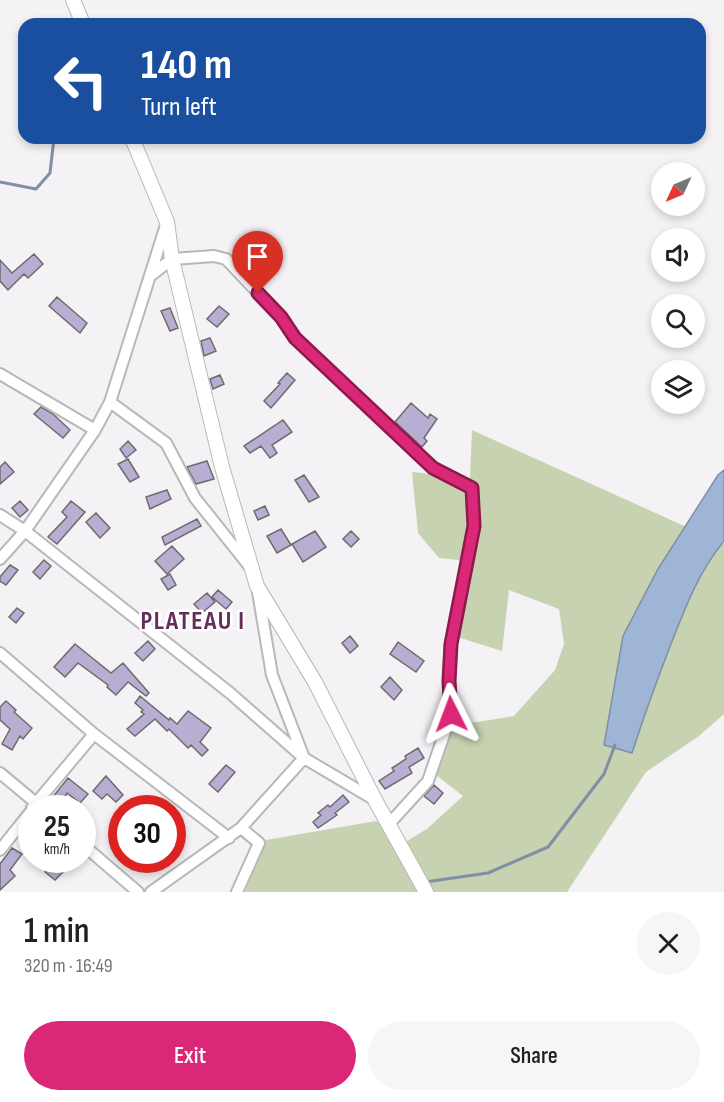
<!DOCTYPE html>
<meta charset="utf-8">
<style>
body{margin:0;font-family:"Sofia Sans Condensed",sans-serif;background:#f6f6f6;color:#202124;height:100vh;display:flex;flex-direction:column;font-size:22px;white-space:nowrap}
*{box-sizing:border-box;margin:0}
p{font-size:20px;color:#757577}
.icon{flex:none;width:33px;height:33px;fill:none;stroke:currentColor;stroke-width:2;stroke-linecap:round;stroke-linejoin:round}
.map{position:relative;height:892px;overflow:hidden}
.drawer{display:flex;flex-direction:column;background:#fff;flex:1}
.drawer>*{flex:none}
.top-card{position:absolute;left:18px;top:18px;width:688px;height:126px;border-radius:18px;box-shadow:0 3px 9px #0003;background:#1a4fa0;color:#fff;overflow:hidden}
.needle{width:39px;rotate:226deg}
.buttons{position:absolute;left:651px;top:162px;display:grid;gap:12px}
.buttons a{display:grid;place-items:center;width:54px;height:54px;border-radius:50%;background:#fff;box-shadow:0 3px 9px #0003;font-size:30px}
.speed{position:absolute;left:18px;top:795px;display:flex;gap:12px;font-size:30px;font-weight:700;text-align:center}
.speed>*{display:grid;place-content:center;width:78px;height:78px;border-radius:50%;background:#fff;box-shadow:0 3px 9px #0003;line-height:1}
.speed small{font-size:15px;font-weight:400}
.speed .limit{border:9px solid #d22;background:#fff;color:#111}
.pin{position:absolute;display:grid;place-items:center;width:51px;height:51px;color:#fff;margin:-62px -26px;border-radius:50% 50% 50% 0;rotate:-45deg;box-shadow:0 0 6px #0007}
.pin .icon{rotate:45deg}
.me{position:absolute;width:66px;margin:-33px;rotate:357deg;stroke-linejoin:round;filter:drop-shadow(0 0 4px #0008)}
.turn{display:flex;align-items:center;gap:21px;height:126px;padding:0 24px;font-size:27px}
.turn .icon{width:78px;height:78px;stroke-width:2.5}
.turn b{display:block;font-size:42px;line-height:51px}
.round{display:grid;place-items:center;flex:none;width:63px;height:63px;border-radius:32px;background:#f6f6f6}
.headline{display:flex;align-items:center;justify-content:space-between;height:102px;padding:0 24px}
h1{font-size:36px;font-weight:600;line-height:45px}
.cta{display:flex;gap:12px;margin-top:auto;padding:12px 24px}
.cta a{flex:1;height:69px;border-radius:36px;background:#db2777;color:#fff;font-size:24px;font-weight:600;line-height:69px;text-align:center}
.cta a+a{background:#f6f6f6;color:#202124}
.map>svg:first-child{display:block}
.green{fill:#c7d2b0}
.water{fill:#9fb5d5;stroke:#808fa6;stroke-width:1.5}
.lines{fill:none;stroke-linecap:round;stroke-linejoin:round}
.stream{stroke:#808fa6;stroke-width:3}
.building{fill:#b7aed2;stroke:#6c6b6e;stroke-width:1.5}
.minor-casing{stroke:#b8b7ba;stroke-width:14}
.tertiary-casing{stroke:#b8b7ba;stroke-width:16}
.minor{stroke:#fff;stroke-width:10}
.tertiary{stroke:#fff;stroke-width:14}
.route-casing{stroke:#8e194d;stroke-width:15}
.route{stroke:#db2777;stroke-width:10}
.labels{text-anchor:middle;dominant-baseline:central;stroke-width:5;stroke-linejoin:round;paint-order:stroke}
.district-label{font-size:26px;font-weight:bold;letter-spacing:1.5px;fill:#642e5c;stroke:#fff}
</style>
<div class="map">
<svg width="724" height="892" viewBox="0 0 724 892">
<rect width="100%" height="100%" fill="#f4f2f5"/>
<path class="green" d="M472 430 724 544V714L699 736 646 772 567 892H245L266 840 376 821 407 841 427 829 463 796 436 775 446 727 514 716 555 670 564 644 559 609 509 590 502 651 451 635 468 561 439 558 418 533 412 472 470 478Z"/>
<path class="water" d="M724 470V541C699 571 685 608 671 644 657 680 644 716 632 753L604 745 623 636 658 569 718 475Z"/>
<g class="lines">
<path class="stream" d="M0 182 36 189 50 173 54 138
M425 882 488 873 548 847 604 774 615 745"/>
</g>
<path class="building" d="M34 254 43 264 28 278 24 274 8 290 0 281V260L12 273Z
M57 297 87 323 80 333 49 306Z
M219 306 229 314 217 327 207 319Z
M170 308 178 328 170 331 161 311Z
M210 338 216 351 204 356 201 341Z
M287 373 295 380 271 408 264 401 280 384 278 383Z
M220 375 224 384 213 389 210 379Z
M411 403 428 418 430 414 437 419 424 438 427 441 422 447 395 422Z
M41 407 53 414 70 430 63 438 34 414Z
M283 420 292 432 272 445 277 453 270 458 261 446 250 453 244 446Z
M128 441 136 450 126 458 120 449Z
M128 459 139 477 130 482 118 464Z
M207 461 214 479 196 484 187 467Z
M5 462 14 472 0 484V467Z
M304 475 319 497 309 502 295 480Z
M167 490 171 499 150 509 146 497Z
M20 501 28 510 20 517 12 508Z
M71 501 85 512 57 544 48 537 67 517 62 512Z
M265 506 269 515 258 520 254 511Z
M96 513 110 528 100 538 86 522Z
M197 519 201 526 165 545 162 537Z
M281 529 291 545 277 553 267 536Z
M315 531 326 547 303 562 292 544Z
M351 531 359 539 351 547 343 539Z
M172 546 184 559 167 574 155 561Z
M44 560 51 566 40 579 33 572Z
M10 565 18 570 6 585 0 581V577Z
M170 574 176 585 168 590 161 579Z
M218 590 232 602 226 609 212 597Z
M207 593 215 602 202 613 194 604Z
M17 608 24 613 16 623 9 617Z
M350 636 358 646 350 653 342 643Z
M148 641 155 649 143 661 135 653Z
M398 642 424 661 416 672 390 654Z
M75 644 111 673 123 663 149 693 146 696 128 682 116 695 107 687 108 685 78 663 65 677 54 667Z
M390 677 402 690 394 700 381 687Z
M140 696 169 720 170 718 177 724 188 711 211 728 200 742 208 750 202 756 191 745 188 748 169 729 167 731 155 719 135 736 127 729 144 714 141 712 143 710 135 703Z
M6 701 16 710 14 712 32 728 23 739 20 736 12 750 2 744 10 729 0 720V707Z
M418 748 424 758 409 767 412 773 385 789 379 781 394 771 392 768 406 759 405 756Z
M226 765 235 772 218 792 209 784Z
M106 776 123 795 116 802 107 794 102 799 93 791Z
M68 778 88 794 80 803 67 793 60 804 52 798Z
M434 785 443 793 434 804 424 796Z
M343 795 349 802 335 813 337 815 318 828 313 822 321 815 318 813 328 805 330 807Z
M12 848 22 854 10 870 15 876 0 890V864Z
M53 863 63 872 55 880 45 872Z"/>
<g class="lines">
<defs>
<path id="minor" d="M150 276 172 259 214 256 226 259 281 317 295 338 375 414 433 468 472 488 474 526 451 644 449 681 451 714 428 781 389 824
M0 374 95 430
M110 402 166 443 195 498 250 567
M0 515 25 531 230 693 304 758 375 800
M0 559 25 531 95 430 110 402 166 225
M0 653 94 734 229 838
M0 773 42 808
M32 808 94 734
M82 844 138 892
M0 850 32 810
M151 892 241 828 304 758 272 675 258 592
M237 892 259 843 241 828"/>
<path id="tertiary" d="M73 0 83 24
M132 138 167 222 172 259 222 467 257 586 315 682 375 800 426 892"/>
</defs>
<use href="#minor" class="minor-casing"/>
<use href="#tertiary" class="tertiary-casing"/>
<use href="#minor" class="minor"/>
<use href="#tertiary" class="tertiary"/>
</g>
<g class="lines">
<defs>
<path id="route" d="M258 293 281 317 295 338 433 468 472 488 474 526 451 644 449 681 451 714"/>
</defs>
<use href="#route" class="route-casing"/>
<use href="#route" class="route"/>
</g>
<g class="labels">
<g class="district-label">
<text x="193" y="621">PLATEAU I</text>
</g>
</g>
</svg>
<div class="buttons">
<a><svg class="needle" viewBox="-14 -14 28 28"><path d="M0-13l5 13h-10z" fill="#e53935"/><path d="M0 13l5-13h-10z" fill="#757577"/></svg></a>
<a><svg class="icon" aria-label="sound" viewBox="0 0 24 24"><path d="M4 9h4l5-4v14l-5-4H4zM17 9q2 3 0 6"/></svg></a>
<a><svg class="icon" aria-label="search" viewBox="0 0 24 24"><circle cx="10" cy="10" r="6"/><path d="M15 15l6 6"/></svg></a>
<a><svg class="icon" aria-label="layers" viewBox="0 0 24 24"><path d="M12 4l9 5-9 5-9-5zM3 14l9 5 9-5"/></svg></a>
</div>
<div class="speed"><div>25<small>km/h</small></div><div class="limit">30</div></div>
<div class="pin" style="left:258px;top:293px;background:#d93025"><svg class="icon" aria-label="arrive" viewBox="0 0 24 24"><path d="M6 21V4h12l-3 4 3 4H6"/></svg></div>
<svg class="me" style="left:451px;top:714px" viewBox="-20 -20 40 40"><path d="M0-17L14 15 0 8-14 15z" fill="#db2777" stroke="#fff" stroke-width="4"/></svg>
<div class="top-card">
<div class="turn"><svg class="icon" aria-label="left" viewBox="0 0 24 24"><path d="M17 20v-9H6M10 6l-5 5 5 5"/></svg><div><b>140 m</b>Turn left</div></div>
</div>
</div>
<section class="drawer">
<div class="headline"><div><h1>1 min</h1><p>320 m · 16:49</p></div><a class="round"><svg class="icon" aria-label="close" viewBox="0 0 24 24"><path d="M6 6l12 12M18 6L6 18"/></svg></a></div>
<div class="cta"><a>Exit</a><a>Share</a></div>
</section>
